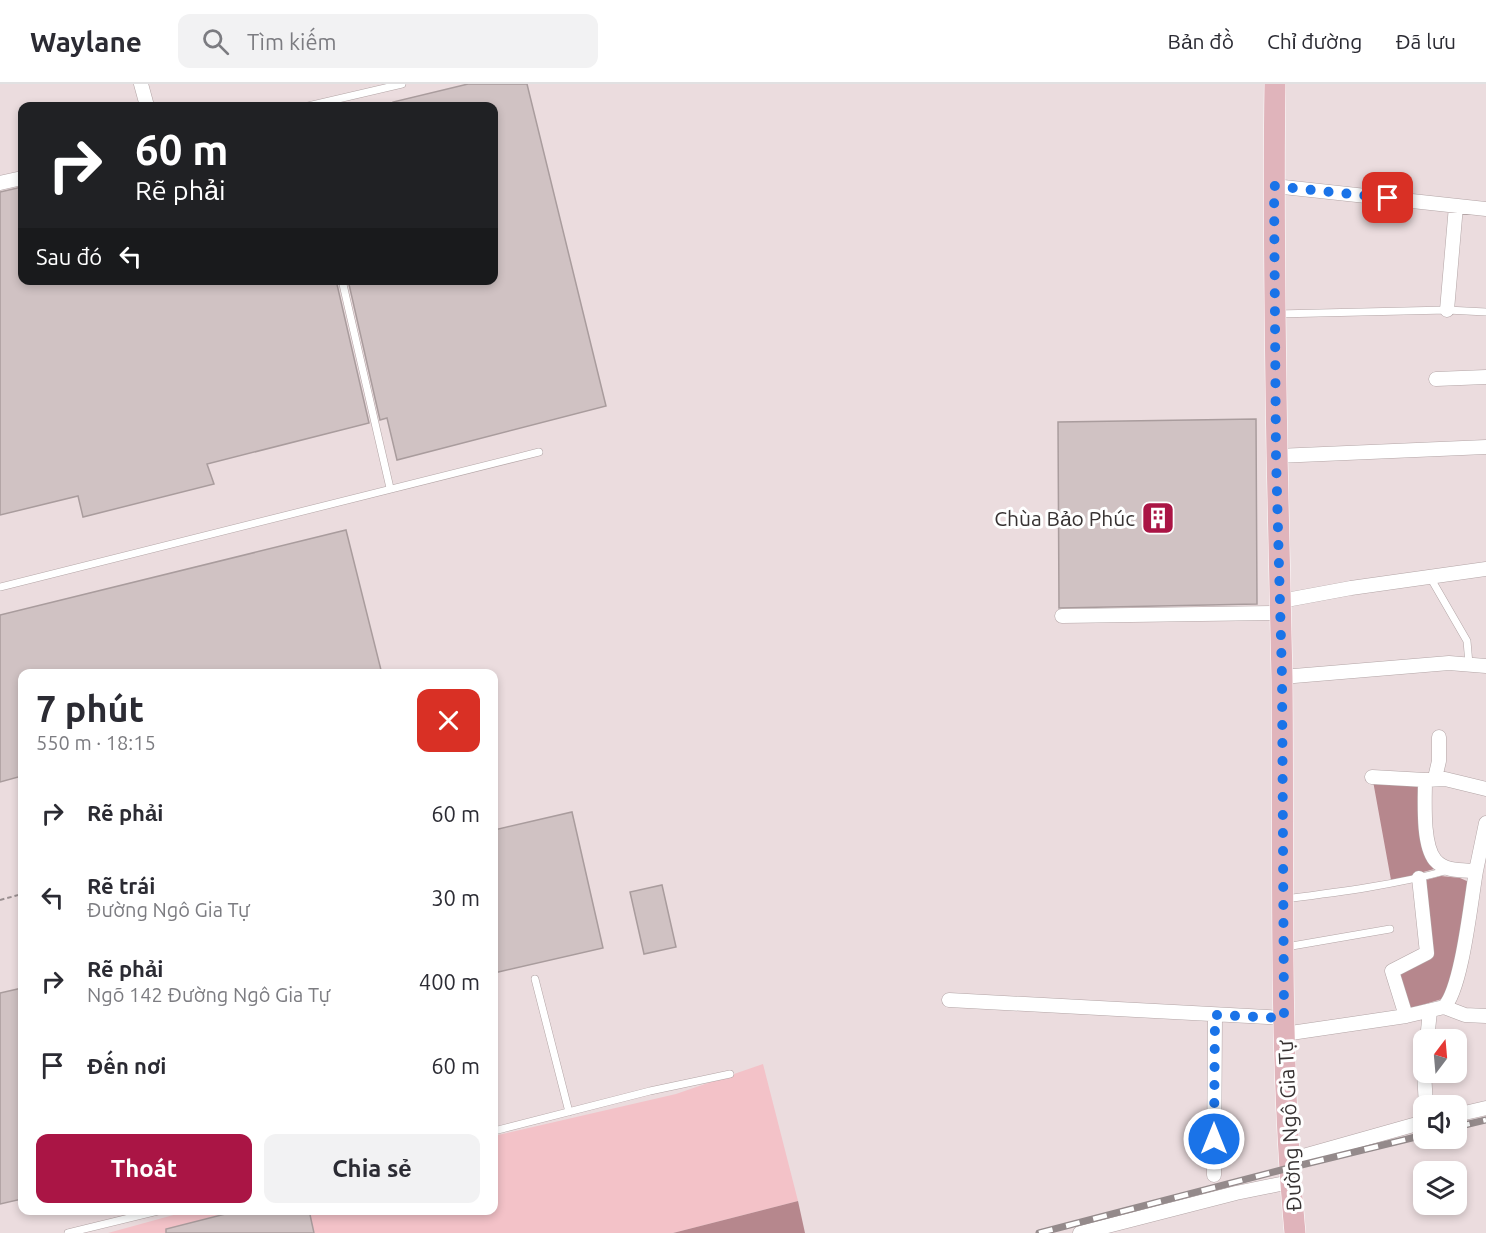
<!DOCTYPE html>
<html lang="vi">
<meta charset="utf-8">
<style>
body{margin:0;font-family:Ubuntu,sans-serif;background:#f2f2f3;color:#2b2b33;height:100vh;display:flex;flex-direction:column;font-size:22px;white-space:nowrap}
*{box-sizing:border-box;margin:0}
p{font-size:20px;color:#7c7c81}
.icon{flex:none;width:33px;height:33px;fill:none;stroke:currentColor;stroke-width:2;stroke-linecap:round;stroke-linejoin:round}
.map{position:relative;flex:1;overflow:hidden}
.panel{position:absolute;left:18px;top:585px;width:480px;height:546px;display:flex;flex-direction:column;background:#fff;border-radius:12px;box-shadow:0 3px 9px #0003}
.panel>*{flex:none}
.top-card{position:absolute;left:18px;top:18px;width:480px;height:183px;border-radius:12px;box-shadow:0 3px 9px #0003;background:#202124;color:#fff;overflow:hidden}
.needle{width:39px;rotate:16deg}
.tools{position:absolute;left:1413px;top:945px;display:grid;gap:12px}
.tools a{display:grid;place-items:center;width:54px;height:54px;border-radius:12px;background:#fff;box-shadow:0 3px 9px #0003;font-size:30px}
.pin{position:absolute;display:grid;place-items:center;width:51px;height:51px;color:#fff;margin:-26px;border-radius:12px;box-shadow:0 3px 9px #0006}
.me{position:absolute;width:66px;margin:-33px;rotate:0deg;stroke-linejoin:round;filter:drop-shadow(0 0 4px #0008)}
.turn{display:flex;align-items:center;gap:21px;height:126px;padding:0 18px;font-size:27px}
.turn .icon{width:78px;height:78px;stroke-width:2.5}
.turn b{display:block;font-size:42px;line-height:51px}
.then{display:flex;align-items:center;height:57px;padding:0 18px;background:#0003;gap:12px;font-size:22px}
.round{display:grid;place-items:center;flex:none;width:63px;height:63px;border-radius:12px;background:#f2f2f3}
.overview{display:flex;align-items:center;justify-content:space-between;height:102px;padding:0 18px}
h1{font-size:36px;font-weight:700;line-height:45px}
.action{display:flex;gap:12px;margin-top:auto;padding:12px 18px}
.action a{flex:1;height:69px;border-radius:12px;background:#aa1545;color:#fff;font-size:24px;font-weight:700;line-height:69px;text-align:center}
.action a+a{background:#f2f2f3;color:#2b2b33}
ul{padding:0;list-style:none}
li{display:flex;align-items:center;gap:18px;height:84px;padding:0 18px}
li div{flex:1}
li b{display:block;font-size:22px}
li em{font-style:normal}
header{display:flex;align-items:center;gap:36px;box-sizing:border-box;height:84px;padding:0 30px;background:#fff;border-bottom:2px solid #e1e1e2}
header strong{font-size:28px}
nav{display:flex;gap:33px;margin-inline-start:auto;font-size:21px}
.search{width:420px;height:54px;background:#f2f2f3;display:flex;align-items:center;gap:15px;box-sizing:border-box;padding:0 21px;border-radius:12px;color:#7c7c81;font-size:22px}
.map>svg:first-child{display:block}
.green{fill:#f3c2c8}
.water{fill:#b6878d}
.building{fill:#d0c2c3;stroke:#a99c9d;stroke-width:1.5}
.lines{fill:none;stroke-linecap:round;stroke-linejoin:round}
.service-casing{stroke:#b3a5a6;stroke-width:8}
.minor-casing{stroke:#b3a5a6;stroke-width:15}
.primary-casing{stroke:#fff;stroke-width:22}
.path{stroke:#998f90;stroke-width:2;stroke-dasharray:4.5 3;stroke-linecap:butt}
.service{stroke:#fff;stroke-width:7}
.minor{stroke:#fff;stroke-width:14}
.primary{stroke:#e0b4bb;stroke-width:21}
.rail-casing{stroke:#948a8b;stroke-width:7}
.rail{stroke:#fff;stroke-width:4.5;stroke-dasharray:14;stroke-linecap:butt}
.route{stroke:#1a73e8;stroke-width:10;stroke-dasharray:0 18}
.labels{text-anchor:middle;dominant-baseline:central;stroke-width:6;stroke-linejoin:round;paint-order:stroke}
.poi-label{font-size:21px;fill:#373232;stroke:#fff;text-anchor:end}
.street-label{font-size:21px;fill:#373232;stroke:#fff}
</style>
<header>
<strong>Waylane</strong>
<div class="search"><svg class="icon" aria-label="search" viewBox="0 0 24 24"><circle cx="10" cy="10" r="6"/><path d="M15 15l6 6"/></svg>Tìm kiếm</div>
<nav><a>Bản đồ</a><a>Chỉ đường</a><a>Đã lưu</a></nav>
</header>
<div class="map">
<svg width="1486" height="1149" viewBox="0 0 1486 1149">
<rect width="100%" height="100%" fill="#ebdcde"/>
<path class="green" d="M763 980 798 1117 673 1149H108L188 1127 494 1126V1052L676 1010Z"/>
<path class="water" d="M1373 697 1419 699C1420 728 1413 764 1438 784L1416 790V792L1391 796Z
M1441 792 1460 794 1469 798 1461 860 1445 914 1409 925 1397 892 1431 872 1422 797Z
M798 1117 805 1149H673Z"/>
<path class="building" d="M468 0H527L606 322 397 376 387 334 380 336 348 196H494V22H393V18Z
M22 103V196H336L369 339 207 380 214 400 83 433 78 412 0 431V108Z
M1256 335 1257 520 1059 524 1058 338Z
M346 446 382 590H22V692L0 698V531Z
M572 728 603 864 494 889V746Z
M662 801 676 863 644 870 630 808Z
M22 904V1115L0 1120V909Z
M241 1126H309L314 1149H166V1145Z"/>
<g class="lines">
<defs>
<path id="service" d="M308 22 402 0
M342 196 390 404
M1277 230 1447 226 1486 228
M1430 493 1467 557 1469 580
M0 503 539 368
M1285 815C1340 808 1395 801 1449 786
M1286 863 1390 845
M535 895 569 1028
M494 1047 650 1007 730 990
M68 1149 162 1126"/>
<path id="minor" d="M141 0 147 22
M0 99 22 94
M1274 102 1486 125
M1447 226 1456 122
M1436 295 1486 293
M1277 372 1486 363
M1281 517 1351 504 1486 485
M1062 532 1281 529
M1282 593 1449 579 1486 582
M1372 693 1425 696 1445 695 1486 705
M1435 694 1439 677V653
M1425 696C1425 716 1422 760 1435 776 1445 788 1463 786 1476 787L1486 739
M949 916 1284 934
M1444 923C1462 905 1471 815 1476 787
M1444 923 1465 931 1486 932
M1406 932 1392 887 1427 869 1419 794
M1284 950 1406 932 1444 923
M1427 956 1430 927
M1424 973V981
M1424 988 1426 1022
M1456 1031 1486 1024
M1289 1076 1424 1038
M1214 1091 1215 931
M1080 1149 1236 1109 1290 1098"/>
<path id="primary" d="M1275 0C1273 123 1275 246 1277 370 1278 445 1281 520 1282 595 1284 779 1278 965 1295 1149"/>
</defs>
<use href="#service" class="service-casing"/>
<use href="#minor" class="minor-casing"/>
<use href="#primary" class="primary-casing"/>
<path class="path" d="M0 816 22 810"/>
<use href="#service" class="service"/>
<use href="#minor" class="minor"/>
<use href="#primary" class="primary"/>
<defs>
<path id="rail" d="M1456 1043 1486 1036
M1039 1149 1289 1084 1424 1051"/>
</defs>
<use href="#rail" class="rail-casing"/>
<use href="#rail" class="rail"/>
</g>
<g class="lines">
<path class="route" d="M1214 1055 1215 931 1284 934 1282 593 1276 372 1274 102 1388 114"/>
</g>
<defs>
<symbol id="building-square" viewBox="-11 -11 22 22"><rect x="-9" y="-9" width="18" height="18" rx="4" fill="#aa1545" stroke="#fff"/><path d="M-4-6H4V6H1V3H-1V6H-4ZM-2.5-4.3h1.7v1.8h-1.7ZM.8-4.3h1.7v1.8H.8ZM-2.5-1h1.7V.8h-1.7ZM.8-1h1.7V.8H.8Z" fill="#fff"/></symbol>
</defs>
<g fill-rule="evenodd">
<use href="#building-square" x="1139" y="415" width="38" height="38"/>
</g>
<g class="labels">
<g class="poi-label">
<text x="1135" y="434">Chùa Bảo Phúc</text>
</g>
<g class="street-label">
<text transform="translate(1289 1042) rotate(-93)">Đường Ngô Gia Tự</text>
</g>
</g>
</svg>
<div class="tools">
<a><svg class="needle" viewBox="-14 -14 28 28"><path d="M0-13l5 13h-10z" fill="#e53935"/><path d="M0 13l5-13h-10z" fill="#7c7c81"/></svg></a>
<a><svg class="icon" aria-label="sound" viewBox="0 0 24 24"><path d="M4 9h4l5-4v14l-5-4H4zM17 9q2 3 0 6"/></svg></a>
<a><svg class="icon" aria-label="layers" viewBox="0 0 24 24"><path d="M12 4l9 5-9 5-9-5zM3 14l9 5 9-5"/></svg></a>
</div>
<div class="pin" style="left:1388px;top:114px;background:#d93025"><svg class="icon" aria-label="arrive" viewBox="0 0 24 24"><path d="M6 21V4h12l-3 4 3 4H6"/></svg></div>
<svg class="me" style="left:1214px;top:1055px" viewBox="-20 -20 40 40"><circle r="17" fill="#1a73e8" stroke="#fff" stroke-width="3"/><path d="M0-11L8 9 0 5-8 9z" fill="#fff"/></svg>
<div class="top-card">
<div class="turn"><svg class="icon" aria-label="right" viewBox="0 0 24 24"><path d="M7 20v-9h11M14 6l5 5-5 5"/></svg><div><b>60 m</b>Rẽ phải</div></div>
<div class="then">Sau đó<svg class="icon" aria-label="left" viewBox="0 0 24 24"><path d="M17 20v-9H6M10 6l-5 5 5 5"/></svg></div>
</div>
<section class="panel">
<div class="overview"><div><h1>7 phút</h1><p>550 m · 18:15</p></div><a class="round" style="background:#d93025;color:#fff"><svg class="icon" aria-label="close" viewBox="0 0 24 24"><path d="M6 6l12 12M18 6L6 18"/></svg></a></div>
<ul>
<li><svg class="icon" aria-label="right" viewBox="0 0 24 24"><path d="M7 20v-9h11M14 6l5 5-5 5"/></svg><div><b>Rẽ phải</b></div><em>60 m</em></li>
<li><svg class="icon" aria-label="left" viewBox="0 0 24 24"><path d="M17 20v-9H6M10 6l-5 5 5 5"/></svg><div><b>Rẽ trái</b><p>Đường Ngô Gia Tự</p></div><em>30 m</em></li>
<li><svg class="icon" aria-label="right" viewBox="0 0 24 24"><path d="M7 20v-9h11M14 6l5 5-5 5"/></svg><div><b>Rẽ phải</b><p>Ngõ 142 Đường Ngô Gia Tự</p></div><em>400 m</em></li>
<li><svg class="icon" aria-label="arrive" viewBox="0 0 24 24"><path d="M6 21V4h12l-3 4 3 4H6"/></svg><div><b>Đến nơi</b></div><em>60 m</em></li>
</ul>
<div class="action"><a>Thoát</a><a>Chia sẻ</a></div>
</section>
</div>
